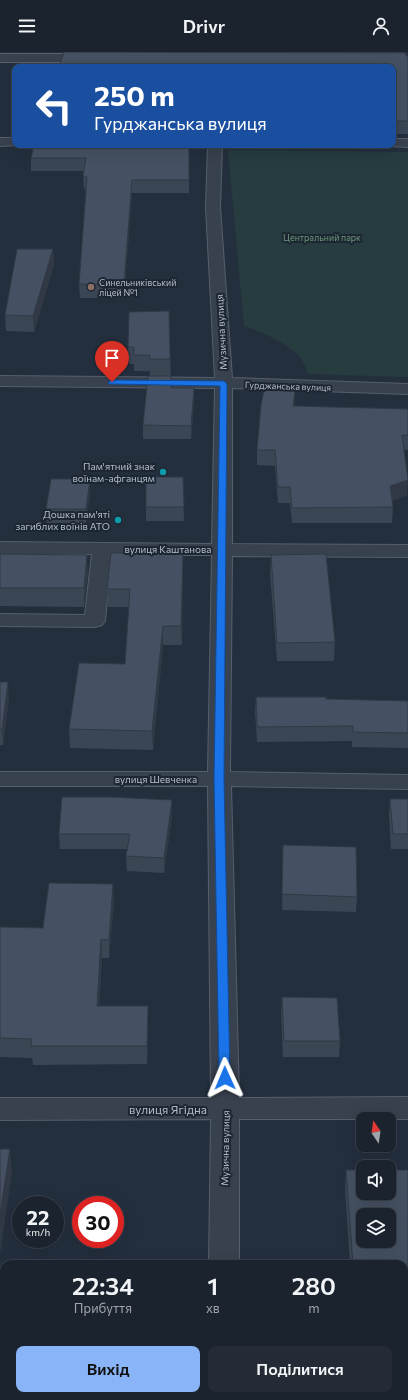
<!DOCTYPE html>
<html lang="uk">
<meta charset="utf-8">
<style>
body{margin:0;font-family:Commissioner,sans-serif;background:#242b36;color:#f1f3f6;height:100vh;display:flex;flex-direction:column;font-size:15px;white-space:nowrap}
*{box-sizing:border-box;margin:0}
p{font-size:13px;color:#a0a4aa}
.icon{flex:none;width:22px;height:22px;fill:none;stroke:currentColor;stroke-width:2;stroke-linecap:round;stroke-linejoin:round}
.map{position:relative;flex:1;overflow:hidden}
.side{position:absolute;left:0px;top:1208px;width:408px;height:140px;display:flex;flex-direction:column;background:#1b232e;border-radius:12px 12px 0 0;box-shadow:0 4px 16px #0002,0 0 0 1px #39404a}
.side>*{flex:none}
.hud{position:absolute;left:12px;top:12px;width:384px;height:84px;border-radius:8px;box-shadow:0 4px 16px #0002,0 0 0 1px #39404a;background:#1a4fa0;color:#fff;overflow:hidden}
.needle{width:26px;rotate:347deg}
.fabs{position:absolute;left:356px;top:1060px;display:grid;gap:8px}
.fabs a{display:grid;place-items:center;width:40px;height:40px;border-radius:8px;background:#1b232e;box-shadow:0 4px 16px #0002,0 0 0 1px #39404a;font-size:20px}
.speed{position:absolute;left:12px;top:1144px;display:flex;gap:8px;font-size:20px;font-weight:700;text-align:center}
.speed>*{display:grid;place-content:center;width:52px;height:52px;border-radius:50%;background:#1b232e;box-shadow:0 4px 16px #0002,0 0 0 1px #39404a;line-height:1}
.speed small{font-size:10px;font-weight:400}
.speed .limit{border:6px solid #d22;background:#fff;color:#111}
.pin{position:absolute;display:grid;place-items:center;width:34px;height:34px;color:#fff;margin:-41px -17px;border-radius:50% 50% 50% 0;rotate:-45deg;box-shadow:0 0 4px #0007}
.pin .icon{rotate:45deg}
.me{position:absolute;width:44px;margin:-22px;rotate:359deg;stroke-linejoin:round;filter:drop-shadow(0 0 3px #0008)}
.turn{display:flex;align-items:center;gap:14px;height:84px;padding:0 16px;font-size:18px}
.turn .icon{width:52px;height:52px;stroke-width:2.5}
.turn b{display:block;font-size:28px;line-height:34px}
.eta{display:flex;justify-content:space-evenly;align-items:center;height:68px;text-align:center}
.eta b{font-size:24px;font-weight:600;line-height:28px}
.action{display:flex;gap:8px;margin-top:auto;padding:8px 16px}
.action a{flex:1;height:46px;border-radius:8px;background:#8ab4f8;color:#111;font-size:16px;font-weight:600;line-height:46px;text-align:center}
.action a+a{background:#242b36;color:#f1f3f6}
header{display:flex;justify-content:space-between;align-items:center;height:52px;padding:0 16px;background:#1b232e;font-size:18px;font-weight:600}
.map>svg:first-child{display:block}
.green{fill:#263c3f}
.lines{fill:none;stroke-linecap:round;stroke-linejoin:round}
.minor-casing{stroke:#565f6c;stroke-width:2}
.minor{fill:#38414e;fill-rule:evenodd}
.wall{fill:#3b4654}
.shaded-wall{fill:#303945}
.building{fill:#455162;stroke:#303945;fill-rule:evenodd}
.route{fill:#1a73e8;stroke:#114b97}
.education-dot{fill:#8d6e63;stroke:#1d2633;stroke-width:1.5}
.culture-dot{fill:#0f9aa8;stroke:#1d2633;stroke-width:1.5}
.labels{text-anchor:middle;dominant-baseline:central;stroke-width:4;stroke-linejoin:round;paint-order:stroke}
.far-park-label{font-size:9px;fill:#6b9a76;stroke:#1d2633}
.far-poi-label{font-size:9px;fill:#b4bcc9;stroke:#1d2633;text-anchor:start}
.far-street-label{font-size:9px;fill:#b4bcc9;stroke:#1d2633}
.street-label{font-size:10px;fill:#b4bcc9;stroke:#1d2633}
.poi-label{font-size:10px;fill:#b4bcc9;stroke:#1d2633;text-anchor:end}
.near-street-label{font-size:12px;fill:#b4bcc9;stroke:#1d2633}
</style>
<header><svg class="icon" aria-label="menu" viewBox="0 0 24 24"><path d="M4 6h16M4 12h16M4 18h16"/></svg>Drivr<svg class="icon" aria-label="person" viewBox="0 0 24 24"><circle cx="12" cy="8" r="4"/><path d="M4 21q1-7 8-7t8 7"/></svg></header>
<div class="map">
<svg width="408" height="1348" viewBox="0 0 408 1348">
<rect width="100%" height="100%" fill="#242f3e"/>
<path class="green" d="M228 98 408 100V325L308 322C306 317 304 311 301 307 288 290 263 281 244 274Z"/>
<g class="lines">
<defs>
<path id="minor" d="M0 2H91L95 3 97 6 95 9 91 10H0Z
M0 86H15V93H19L0 94Z
M393 87H408V95L388 94 393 93Z
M208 93H222L220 155 232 326 408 332V342L232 336V492L408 493V505L232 504 230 720 408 723V737L231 734 239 1046 408 1045V1067H239V1212H209L211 1067 0 1068V1046H211L208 734H0V720H208L212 503H111L105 569 102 573 95 575 0 574V562L85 563 92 502H0V490L212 492 215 336 0 334V324L215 326 206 155Z
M206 1344H238V1348H206Z"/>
</defs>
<use href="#minor" class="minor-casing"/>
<use href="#minor" class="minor"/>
</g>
<path class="wall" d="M64 0H403L406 4H408V82H393V15Z
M189 93V141H132L124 246H80L79 232 86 137H84L83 124 84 119H31V106Z
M53 197 54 212 34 280 6 279 5 263Z
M169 259 171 336H194V349L191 387H143V373L150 324V319H134V312H129L128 295Z
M295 354 408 357V398H404L407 443 392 449 393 455 392 471H292L290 451H278L275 414 257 413V398Z
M183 425 184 469H146V455Z
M90 441 86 471H47L46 457Z
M183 501 182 593H163L153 698 70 696 69 677 125 612 129 555H108L107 537Z
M0 502 88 521 84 555 0 554Z
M271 503 335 590 334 609H277L270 521Z
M0 630 9 645 3 693H0Z
M256 645 408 649V696L352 695V689L257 690 255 660Z
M390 747H408V797H391L389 762Z
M172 763 164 821 127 819 126 804 127 797H60L59 782Z
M283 793 357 845 356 860 282 858Z
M114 850 109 906H102L99 954H148V973L147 1012 33 1013 32 1006 0 1005V875L43 876Z
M282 945 340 989 339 1005H283L281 961Z
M346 1118H408V1260H404V1212H350L345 1138Z"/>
<path class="shaded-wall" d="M132 128V141L124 246V232Z
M53 197 54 212 34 280 33 264Z
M194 336V349L191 387V374Z
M295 339V354H293Z
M90 427V441L86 471V457Z
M408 428 407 443 389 450 390 434Z
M183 501V519L182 593 181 574Z
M87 503 88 521 84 555V536Z
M163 574V593L153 698 152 679Z
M8 630 9 645 3 693 2 678Z
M172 748V763L164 821V806Z
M113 832 114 850 109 906V888Z
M101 887 102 906 98 973 97 954Z
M148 954V973L147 1012V994Z
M10 1097 12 1120 0 1202V1163Z"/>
<path class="building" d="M64 0 406 1V4H408V69H393V15H59Z
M34 93H189V128H132L124 232H79L87 125 83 124 86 106H31Z
M17 197H53L33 264 5 263Z
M169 259 170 307H150V303H134V295H128L129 260Z
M148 324H171V336H194L191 374 143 373Z
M264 338 295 339 293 354 408 357V383H402L408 428 390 434 393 455 292 456 290 435H278L275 398H257L261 353Z
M146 425H183L184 455H146Z
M51 427H90L86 457H46Z
M111 501H183L181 574H163L152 679 69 677 79 611 125 612 130 537H107Z
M0 502 87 503 84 536H0Z
M326 502 335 590 277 591 271 503Z
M0 630H8L2 678H0Z
M256 645H326V647L408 649V681L353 680V674L257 675Z
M62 745H108L172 748 164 806 126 804 130 782H59Z
M390 747H408V782H393Z
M283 793 356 795 357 845 282 842Z
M49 831 113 832 109 888 101 887 97 954H148L147 994H31L32 987 0 986V875L43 876Z
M282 945 337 946 340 989H284Z
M0 1097H10L0 1163Z
M346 1118H363V1141H389V1118H408V1240H404V1212H353ZM363 1163H389V1189H363Z
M0 1319H4V1344H149V1348H0Z"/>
<path class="route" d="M112 328 224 329 227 332 224 727 230 1026 229 1029 225 1030 221 1029 219 1026 214 727 220 334 109 332 108 330Z"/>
<circle class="education-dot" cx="91" cy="235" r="4"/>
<g class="culture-dot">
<circle cx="163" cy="420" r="4"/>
<circle cx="118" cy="468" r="4"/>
</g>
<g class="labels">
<g class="far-park-label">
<text x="322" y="185">Центральний парк</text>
</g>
<g class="far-poi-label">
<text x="99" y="230">Синельниківський<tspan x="99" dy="10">ліцей №1</tspan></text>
</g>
<g class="far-street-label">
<text transform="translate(288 334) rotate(2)">Гурджанська вулиця</text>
</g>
<g class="street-label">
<text transform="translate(221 280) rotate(-93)">Музична вулиця</text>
<text x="168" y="497">вулиця Каштанова</text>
<text x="156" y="727">вулиця Шевченка</text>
<text transform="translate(225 1096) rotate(-89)">Музична вулиця</text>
</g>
<g class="poi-label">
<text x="155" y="414">Пам'ятний знак<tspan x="155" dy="12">воїнам-афганцям</tspan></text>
<text x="110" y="462">Дошка пам'яті<tspan x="110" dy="12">загиблих воїнів АТО</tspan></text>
</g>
<g class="near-street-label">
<text x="168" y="1057">вулиця Ягідна</text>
</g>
</g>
</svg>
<div class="fabs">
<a><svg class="needle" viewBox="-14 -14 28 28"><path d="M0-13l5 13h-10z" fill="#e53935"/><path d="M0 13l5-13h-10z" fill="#a0a4aa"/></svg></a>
<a><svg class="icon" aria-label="sound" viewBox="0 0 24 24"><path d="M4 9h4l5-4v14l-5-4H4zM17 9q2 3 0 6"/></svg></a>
<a><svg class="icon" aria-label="layers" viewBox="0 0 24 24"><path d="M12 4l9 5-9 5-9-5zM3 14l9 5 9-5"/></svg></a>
</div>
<div class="speed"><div>22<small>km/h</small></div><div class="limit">30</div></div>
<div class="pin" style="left:112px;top:330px;background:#d93025"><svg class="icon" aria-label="arrive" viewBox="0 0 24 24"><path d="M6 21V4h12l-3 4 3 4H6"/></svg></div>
<svg class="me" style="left:225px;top:1026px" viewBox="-20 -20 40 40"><path d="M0-17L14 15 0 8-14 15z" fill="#1a73e8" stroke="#fff" stroke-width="4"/></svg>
<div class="hud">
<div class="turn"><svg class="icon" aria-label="left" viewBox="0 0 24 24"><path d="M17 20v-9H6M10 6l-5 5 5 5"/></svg><div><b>250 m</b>Гурджанська вулиця</div></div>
</div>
<section class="side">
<div class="eta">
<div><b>22:34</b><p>Прибуття</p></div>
<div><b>1</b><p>хв</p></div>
<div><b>280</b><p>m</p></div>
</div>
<div class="action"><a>Вихід</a><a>Поділитися</a></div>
</section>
</div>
